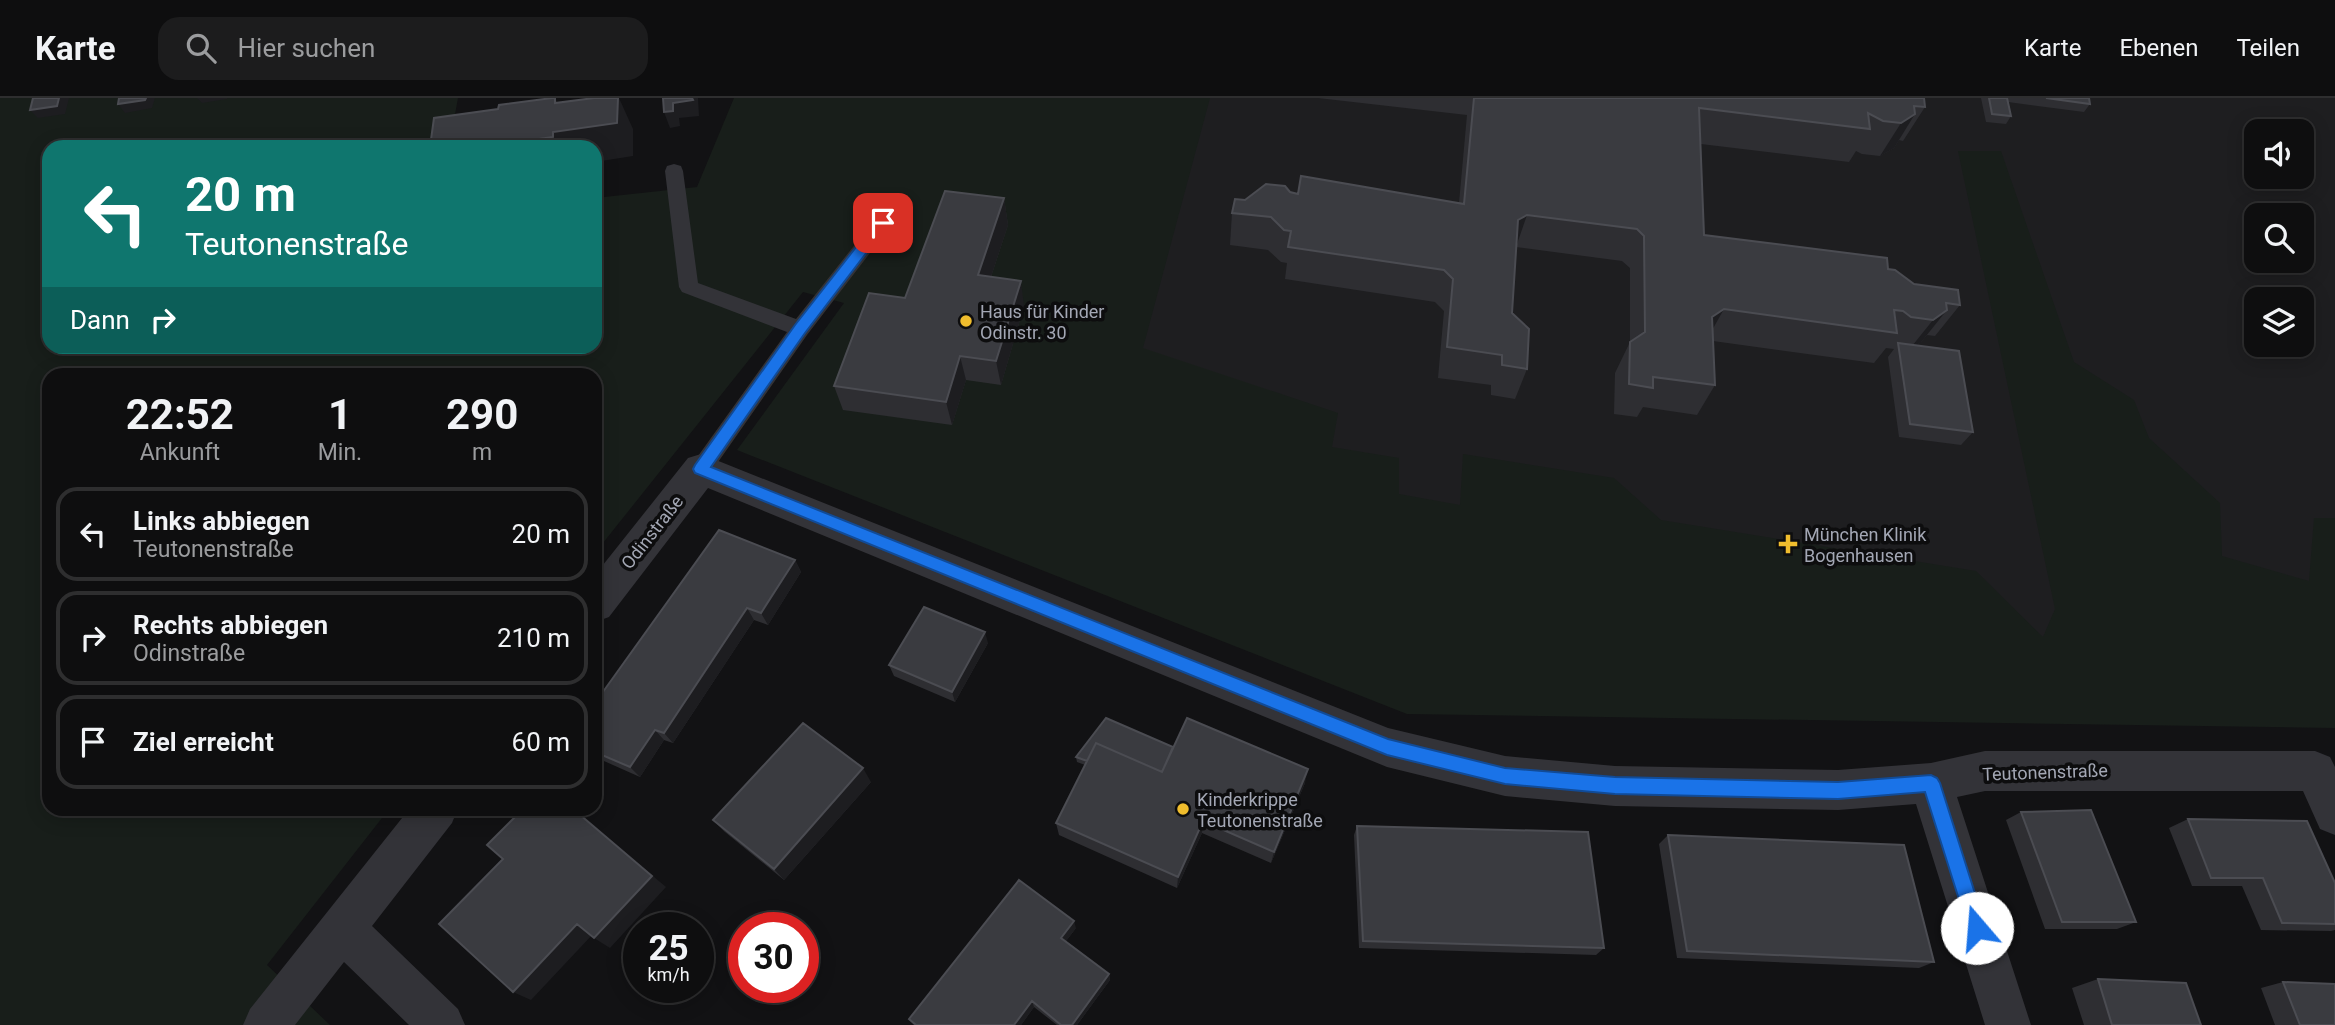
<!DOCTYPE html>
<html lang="de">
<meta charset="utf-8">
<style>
body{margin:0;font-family:Roboto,sans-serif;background:#1c1c1d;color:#f1f3f6;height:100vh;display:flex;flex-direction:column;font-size:26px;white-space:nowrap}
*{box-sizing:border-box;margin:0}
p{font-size:23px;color:#9b9c9e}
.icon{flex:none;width:38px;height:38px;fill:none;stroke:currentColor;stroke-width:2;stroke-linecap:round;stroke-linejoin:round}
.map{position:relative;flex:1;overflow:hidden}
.side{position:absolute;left:42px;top:270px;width:560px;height:448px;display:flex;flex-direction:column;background:#0e0e0f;border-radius:21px;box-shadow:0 4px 18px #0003,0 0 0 2px #2e2e2f}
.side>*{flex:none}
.hud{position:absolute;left:42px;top:42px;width:560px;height:214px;border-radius:21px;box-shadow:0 4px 18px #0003,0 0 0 2px #2e2e2f;background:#0f766e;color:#fff;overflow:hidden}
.fabs{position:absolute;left:2244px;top:21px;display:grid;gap:14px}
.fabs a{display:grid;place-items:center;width:70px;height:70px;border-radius:14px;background:#0e0e0f;box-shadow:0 4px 18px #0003,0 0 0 2px #2e2e2f;font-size:35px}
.speed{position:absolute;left:623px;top:814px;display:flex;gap:14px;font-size:35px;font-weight:700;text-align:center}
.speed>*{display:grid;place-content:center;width:91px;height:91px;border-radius:50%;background:#0e0e0f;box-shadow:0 4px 18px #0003,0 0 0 2px #2e2e2f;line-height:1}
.speed small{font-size:18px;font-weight:400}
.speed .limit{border:10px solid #d22;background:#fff;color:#111}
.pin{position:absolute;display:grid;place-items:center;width:60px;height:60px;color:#fff;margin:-30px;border-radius:14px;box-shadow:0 4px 10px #0006}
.me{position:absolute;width:77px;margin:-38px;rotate:342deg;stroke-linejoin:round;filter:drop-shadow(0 0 5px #0008)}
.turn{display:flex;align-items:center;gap:24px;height:147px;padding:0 28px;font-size:32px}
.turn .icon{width:91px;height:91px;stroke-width:2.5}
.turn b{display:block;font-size:49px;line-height:60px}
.then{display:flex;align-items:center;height:66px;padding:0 28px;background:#0003;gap:14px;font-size:26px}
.eta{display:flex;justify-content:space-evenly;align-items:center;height:119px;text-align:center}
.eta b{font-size:42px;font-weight:700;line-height:49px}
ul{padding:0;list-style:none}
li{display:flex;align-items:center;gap:21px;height:94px;margin:0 14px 10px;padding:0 14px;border:4px solid #2e2e2f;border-radius:21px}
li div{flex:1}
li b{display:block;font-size:26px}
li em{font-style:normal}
header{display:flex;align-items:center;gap:42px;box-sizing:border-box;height:98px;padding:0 35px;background:#0e0e0f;border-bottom:2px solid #2e2e2f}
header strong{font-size:33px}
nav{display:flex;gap:38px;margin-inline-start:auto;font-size:24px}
.search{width:490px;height:63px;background:#1c1c1d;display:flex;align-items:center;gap:18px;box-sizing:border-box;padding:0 24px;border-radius:21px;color:#9b9c9e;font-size:26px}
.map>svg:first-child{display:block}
.built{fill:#1e1e20;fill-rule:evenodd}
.green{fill:#181e1a}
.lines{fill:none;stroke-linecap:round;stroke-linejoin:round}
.lane{fill:#333338;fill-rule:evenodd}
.street{fill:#333338;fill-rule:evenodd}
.wall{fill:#2e2e32}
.shaded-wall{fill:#1d1d20}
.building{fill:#3a3b40;stroke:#4b4c52;stroke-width:2}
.route{fill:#1a73e8;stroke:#114b97;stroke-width:2}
.poi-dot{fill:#f0bd2d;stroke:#0d0d0e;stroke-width:2.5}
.labels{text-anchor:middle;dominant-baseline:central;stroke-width:7;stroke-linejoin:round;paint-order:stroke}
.poi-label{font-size:18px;fill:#a3a7b4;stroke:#0d0d0e;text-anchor:start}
.street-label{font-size:18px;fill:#a3a7b4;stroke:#0d0d0e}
</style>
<header>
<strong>Karte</strong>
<div class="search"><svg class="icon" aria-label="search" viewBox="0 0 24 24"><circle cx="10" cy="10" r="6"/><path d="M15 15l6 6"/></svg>Hier suchen</div>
<nav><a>Karte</a><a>Ebenen</a><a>Teilen</a></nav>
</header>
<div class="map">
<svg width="2335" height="927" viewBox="0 0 2335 927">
<rect width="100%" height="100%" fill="#121214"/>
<path class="built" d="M1047 0H2335V610L1411 591 1073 301ZM2256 33H2301V79H2256ZM2256 117H2301V163H2256ZM2256 201H2301V247H2256Z"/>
<path class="green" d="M0 0H458L449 49H49V248H595V100L697 89 734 0H1210L1143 250 1338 315 1332 349 1399 360V396L1460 407 1463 356 1614 380 1661 422 1976 473 2043 539 2055 511 1958 53H2001L2074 264 2134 302 2149 340 2220 405 2222 458 2309 483 2314 420H2335V630L1407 616 737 352 844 205 803 194 595 455V276H49V710L389 711 267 867 330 927H0Z"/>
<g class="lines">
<path class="lane" d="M674 66 681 68 683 73 698 185 796 221 876 120H890L893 125 807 237 709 377 701 380 693 377 690 371 693 365 787 234 682 194 679 189 665 73 667 68Z"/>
<path class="street" d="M701 356 1388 630 1505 658 1615 668 1838 672 1931 665 1985 653H2315L2330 659 2335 669V737L2320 731 2303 693H1985L1957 699 2031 927H1985L1916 706 1838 712 1615 708 1505 698 1387 669 708 390 609 519 595 524V477L688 360Z
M410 710H458L452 725 372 828 458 911 465 927H409L344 864 295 927H243L250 911Z"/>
</g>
<path class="wall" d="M1318 0H1924L1925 9 1903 43 1899 42 1894 50 1880 58 1862 56 1856 53 1849 64 1701 46 1704 137 1888 171 1914 186 1960 207 1935 238 1927 237 1922 243 1916 247 1973 334 1961 347 1899 339 1888 259 1894 251 1886 250 1874 265 1713 243 1715 287 1697 317 1643 309 1637 319 1614 316 1615 275 1630 244V170L1622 163 1516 149 1512 215 1527 271 1515 301 1491 297V287L1438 280 1444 213 1435 204 1285 181 1287 165 1281 164 1268 152 1230 147 1232 115 1245 102 1290 94 1298 96 1459 105 1467 17Z
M1978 0H2089L2090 6 2084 14 2008 4 2011 18 2006 26 1986 24 1981 0Z
M1004 100 1008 127 991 179 1024 208 1001 287 966 282 952 327 843 312 834 288 905 200Z
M795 462 801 474 768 527 754 522 673 645 664 642 640 679 595 659V605Z
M988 545 955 604 894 578 889 567Z
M1173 649 1305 685 1271 765 1202 735 1177 790 1059 737 1056 725 1085 667 1077 664 1076 659Z
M871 684 784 782 725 734 713 722Z
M2021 714 2136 824 2117 831H2045L2006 722Z
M2188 721 2335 785V832L2331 833 2261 832 2242 788H2192L2169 730Z
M1357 728 1604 850 1596 857 1359 850 1354 737Z
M1668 737 1934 864 1919 870 1677 860 1659 746Z
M1076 830 1066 843 1109 876 1110 882 1077 927H1057L1034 909 1021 927H914L909 921Z
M2098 881 2201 927H2084L2072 890Z
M2283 884 2335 927H2275L2261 890Z"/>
<path class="shaded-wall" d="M59 0H69L65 16 38 20 30 12Z
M146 0H155L152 10 125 15 118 6Z
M197 0H227V1L202 5Z
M555 0 571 31 619 0 633 31V58L595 64V49H444L496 42 555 5Z
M692 0H698L699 18 679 20 680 28 670 30 664 14 673 5Z
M1915 16 1894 50 1880 58 1901 25Z
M1004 100 1008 127 983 203 978 177Z
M1527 117 1516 149 1518 122Z
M1021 183 1024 208 1001 287 996 263Z
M1724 211 1706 243 1712 219Z
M1947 212 1922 243 1908 253 1933 222Z
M960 258 966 282 952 327 946 304Z
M795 462 801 474 768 527 761 515Z
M747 510 754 522 673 645 664 635Z
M985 534 988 545 955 604 952 594Z
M655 632 664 642 640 679 630 669Z
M863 670 871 684 784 782 774 771Z
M1308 671 1305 685 1271 765 1274 754Z
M572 710 666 789 610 850 594 840Z
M1203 723 1202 735 1177 790 1178 779Z
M1074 823 1076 830 1063 847 1061 840Z
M577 826 593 836 531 902 513 894Z
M1109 876 1110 882 1077 927H1072Z
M1032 903 1034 909 1021 927H1014Z"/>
<path class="building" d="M33 0H59L57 8 30 12Z
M119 0H146L145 2 118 6Z
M552 0H555V5L594 0H618L617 25 553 34V39L495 47 496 42 444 49H430L434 20 498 11 499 7Z
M663 0H692L693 2 673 5V13L664 14Z
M1474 0H1924L1925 9 1914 8 1915 16 1901 25 1883 23 1868 15 1870 31 1699 10 1704 137 1887 160 1888 171 1895 172 1914 186 1958 192 1960 207 1946 205 1947 212 1933 222 1911 219 1903 213 1894 212 1897 235 1724 211 1712 219 1715 287 1653 279V290L1629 286 1630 244 1645 234 1644 138 1637 131 1527 117 1518 122 1512 215 1529 231 1527 271 1502 267V257L1447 249 1453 181 1444 172 1288 149 1291 133 1284 132 1271 119 1232 115 1235 101 1245 102 1266 86 1285 88 1290 94 1298 96 1301 78 1464 106Z
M1989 0H2007L2011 18 1992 16Z
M2046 0H2089L2090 6Z
M945 93 1004 100 978 177 1021 183 996 263 960 258 946 304 834 288 869 195 905 200Z
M1898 245 1959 253 1973 334 1910 326Z
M719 432 795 462 761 515 747 510 664 635 655 632 630 669 595 654V605Z
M924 509 985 534 952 594 889 567Z
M1106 620 1173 649 1162 674 1096 645 1087 663 1076 659Z
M1187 620 1308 671 1274 754 1203 723 1178 779 1056 725 1096 645 1162 674Z
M803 625 863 670 774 771 713 722Z
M524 710H572L652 778 594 840 577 826 513 894 439 826 503 761 487 747Z
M2091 712 2136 824H2062L2021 714Z
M2188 721 2307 723 2335 785V826L2282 825 2263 780H2211Z
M1357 728 1588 734 1604 850 1363 843Z
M1668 737 1904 747 1934 864 1687 853Z
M1019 782 1074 823 1061 840 1109 876 1072 927H1061L1032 903 1014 927H916L909 921Z
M2098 881 2186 885 2201 927H2112Z
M2283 884 2335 886V927H2300Z"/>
<path class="route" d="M883 120 889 125 887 128 805 235 711 369 1388 641 1505 670 1615 679 1838 684 1931 677 1937 680 1940 685 1986 830 1984 837 1977 840 1971 837 1968 830 1925 694 1838 701 1615 696 1505 686 1387 657 695 375 693 371 695 367 795 227 878 121Z"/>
<g class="poi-dot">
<circle cx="966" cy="223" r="7"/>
<path d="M1784.5 435.5h7v7h7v7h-7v7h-7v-7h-7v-7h7z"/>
<circle cx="1183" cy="711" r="7"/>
</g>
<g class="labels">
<g class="poi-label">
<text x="980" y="213">Haus für Kinder<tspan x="980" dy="21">Odinstr. 30</tspan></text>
<text x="1804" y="436">München Klinik<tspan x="1804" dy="21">Bogenhausen</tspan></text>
<text x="1197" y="701">Kinderkrippe<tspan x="1197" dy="21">Teutonenstraße</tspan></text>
</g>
<g class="street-label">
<text transform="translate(652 434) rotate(-52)">Odinstraße</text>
<text transform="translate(2045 674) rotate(-2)">Teutonenstraße</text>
</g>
</g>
</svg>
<div class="fabs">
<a><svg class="icon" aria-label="sound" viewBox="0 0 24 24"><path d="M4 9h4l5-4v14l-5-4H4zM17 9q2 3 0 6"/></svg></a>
<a><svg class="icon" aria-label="search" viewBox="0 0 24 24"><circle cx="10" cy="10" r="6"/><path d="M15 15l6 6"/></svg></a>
<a><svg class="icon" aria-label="layers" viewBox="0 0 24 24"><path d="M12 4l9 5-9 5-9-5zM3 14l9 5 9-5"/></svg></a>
</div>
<div class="speed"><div>25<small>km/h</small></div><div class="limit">30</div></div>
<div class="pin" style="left:883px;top:125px;background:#d93025"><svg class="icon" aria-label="arrive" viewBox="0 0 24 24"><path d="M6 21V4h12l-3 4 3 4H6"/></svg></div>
<svg class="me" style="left:1977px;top:830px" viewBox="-20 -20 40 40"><circle r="19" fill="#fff"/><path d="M0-13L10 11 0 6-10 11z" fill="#1a73e8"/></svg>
<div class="hud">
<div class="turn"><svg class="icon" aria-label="left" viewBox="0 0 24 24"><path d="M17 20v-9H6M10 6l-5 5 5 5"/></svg><div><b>20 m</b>Teutonenstraße</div></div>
<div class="then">Dann<svg class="icon" aria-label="right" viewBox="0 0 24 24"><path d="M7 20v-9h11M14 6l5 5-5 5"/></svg></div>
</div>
<section class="side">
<div class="eta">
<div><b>22:52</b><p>Ankunft</p></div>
<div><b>1</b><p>Min.</p></div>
<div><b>290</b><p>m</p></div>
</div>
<ul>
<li><svg class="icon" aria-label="left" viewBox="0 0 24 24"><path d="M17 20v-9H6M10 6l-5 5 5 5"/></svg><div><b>Links abbiegen</b><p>Teutonenstraße</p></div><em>20 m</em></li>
<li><svg class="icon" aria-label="right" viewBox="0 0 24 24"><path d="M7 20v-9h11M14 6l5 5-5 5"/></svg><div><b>Rechts abbiegen</b><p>Odinstraße</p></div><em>210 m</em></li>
<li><svg class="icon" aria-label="arrive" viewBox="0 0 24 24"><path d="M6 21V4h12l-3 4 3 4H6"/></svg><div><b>Ziel erreicht</b></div><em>60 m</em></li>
</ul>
</section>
</div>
